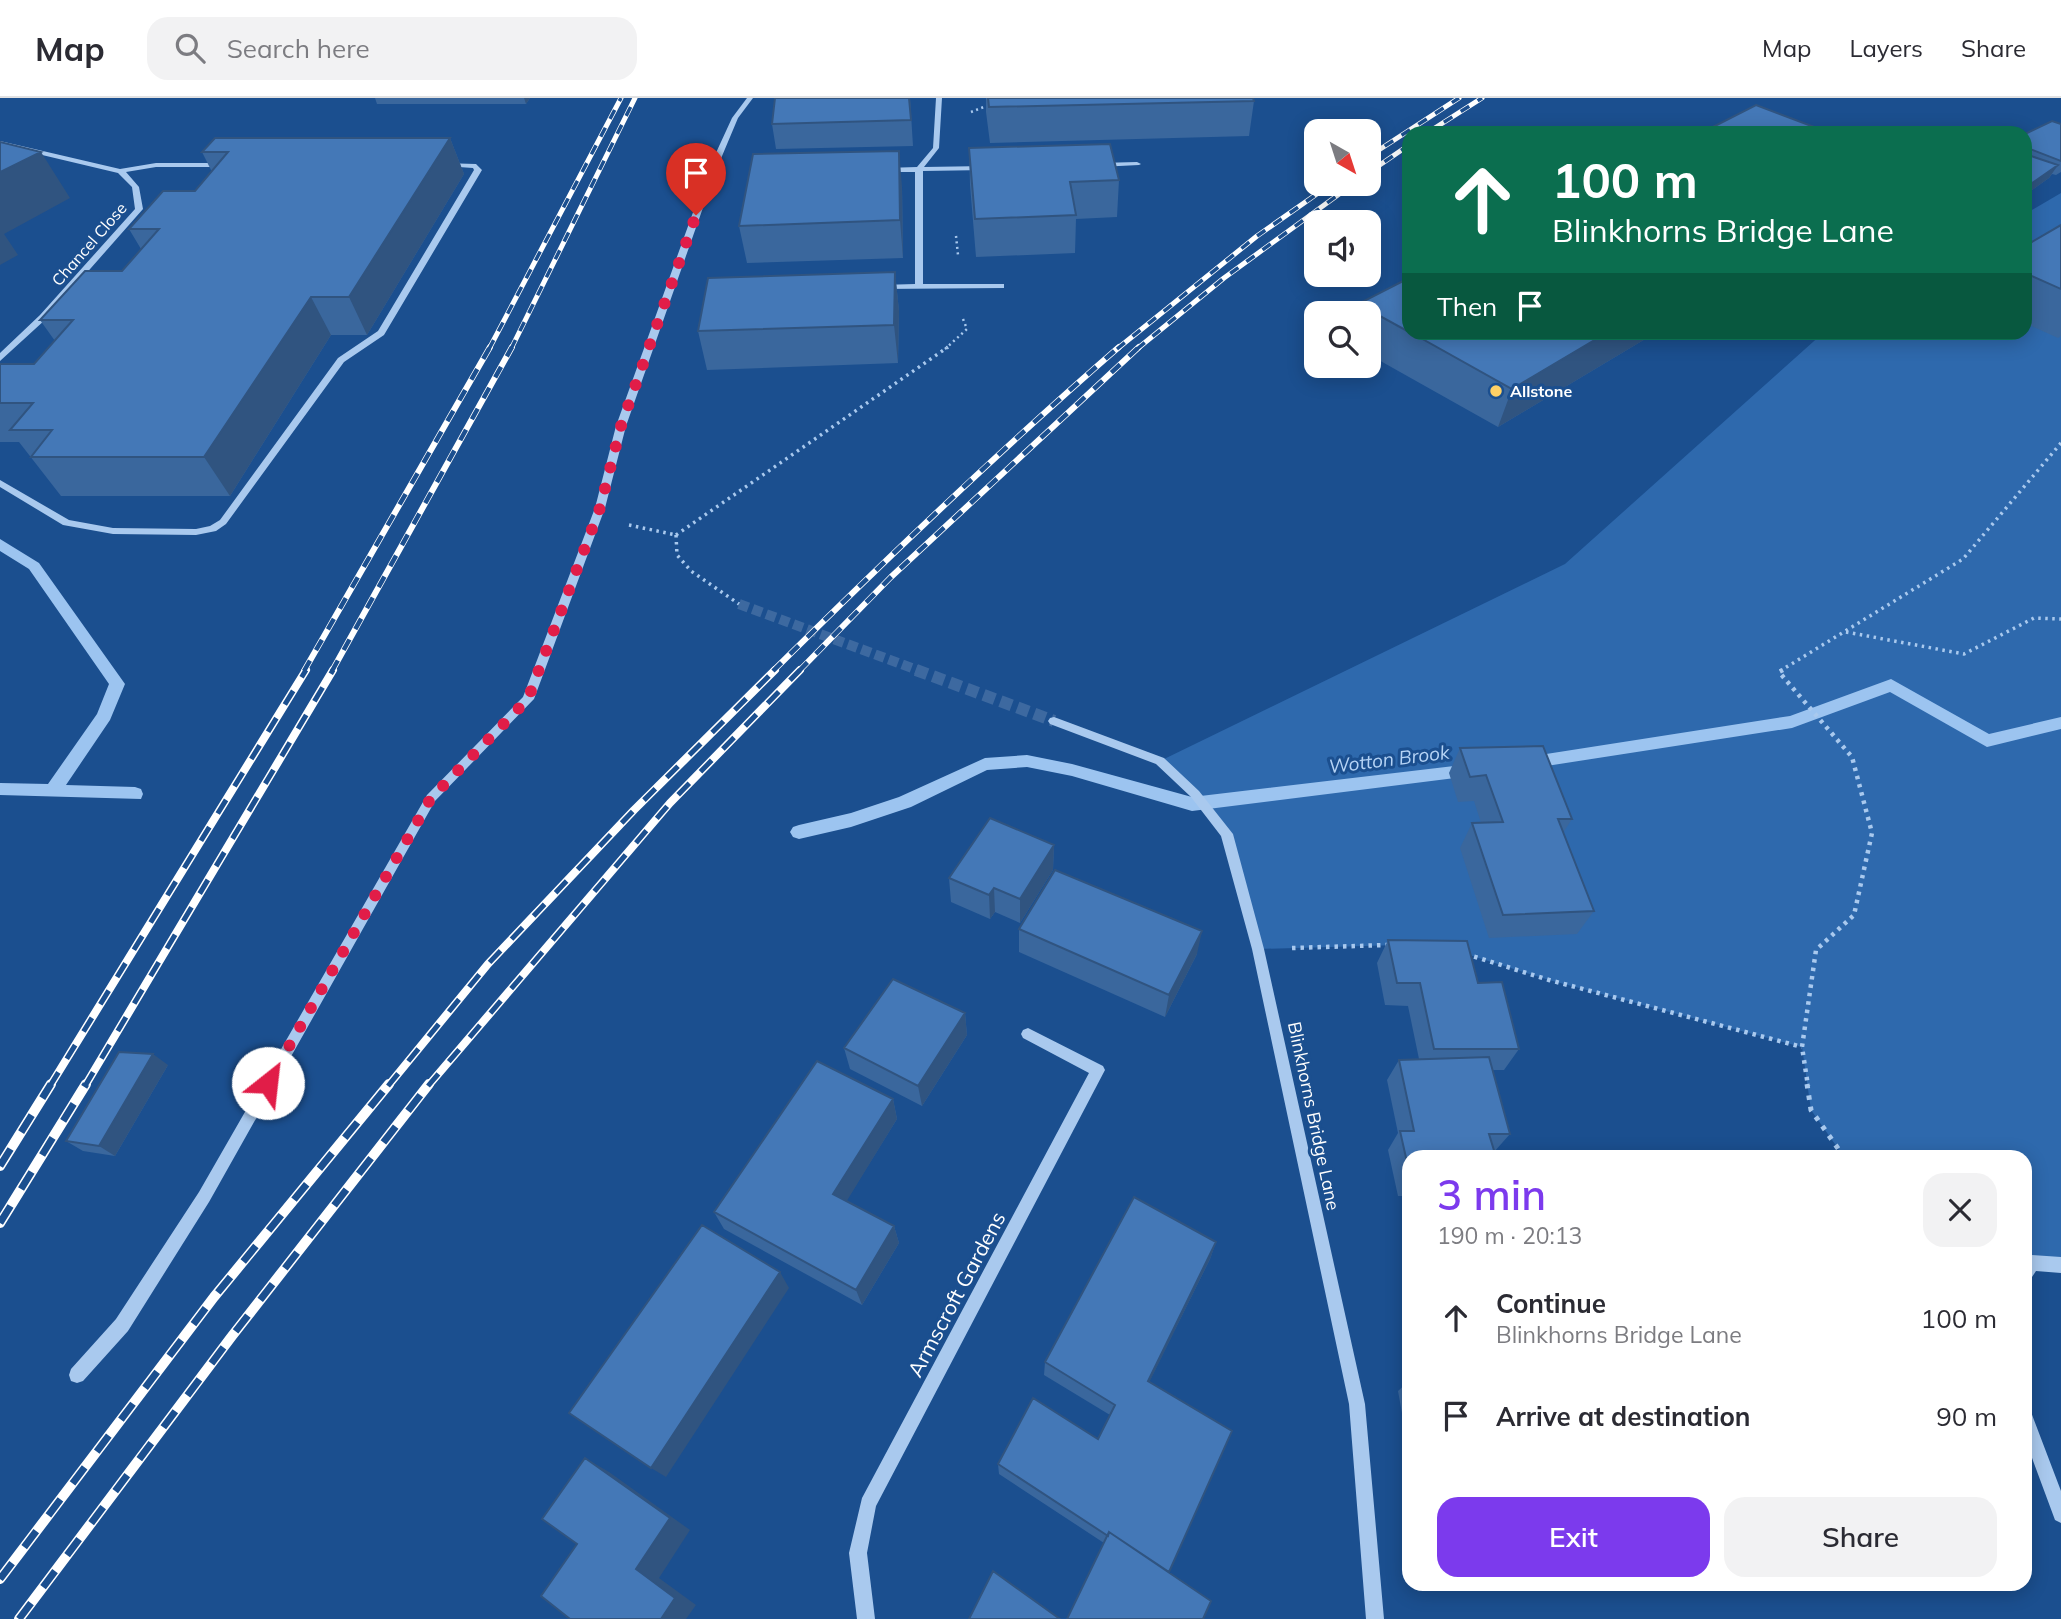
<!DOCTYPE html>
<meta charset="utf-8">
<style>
body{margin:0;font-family:Mulish,sans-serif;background:#f2f2f3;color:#2b2b33;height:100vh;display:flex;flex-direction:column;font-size:26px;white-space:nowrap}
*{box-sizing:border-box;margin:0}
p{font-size:23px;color:#7c7c81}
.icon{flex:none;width:38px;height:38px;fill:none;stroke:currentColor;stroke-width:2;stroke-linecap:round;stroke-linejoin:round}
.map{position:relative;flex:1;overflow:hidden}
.drawer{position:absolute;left:1402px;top:1052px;width:630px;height:441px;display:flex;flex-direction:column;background:#fff;border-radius:21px;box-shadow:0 4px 18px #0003}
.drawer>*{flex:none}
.hud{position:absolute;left:1402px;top:28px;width:630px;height:214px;border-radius:21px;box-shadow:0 4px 18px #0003;background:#0b6e4f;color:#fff;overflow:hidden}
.needle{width:46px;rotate:141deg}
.buttons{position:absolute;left:1304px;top:21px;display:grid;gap:14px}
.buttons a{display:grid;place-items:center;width:77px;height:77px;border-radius:14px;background:#fff;box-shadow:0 4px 18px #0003;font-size:35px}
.pin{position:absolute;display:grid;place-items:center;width:60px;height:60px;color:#fff;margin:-72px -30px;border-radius:50% 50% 50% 0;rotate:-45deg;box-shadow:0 0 7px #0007}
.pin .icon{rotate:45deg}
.me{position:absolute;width:77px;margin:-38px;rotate:29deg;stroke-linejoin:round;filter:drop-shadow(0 0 5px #0008)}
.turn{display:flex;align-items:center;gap:24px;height:147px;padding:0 35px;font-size:32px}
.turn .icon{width:91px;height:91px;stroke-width:2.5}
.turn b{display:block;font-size:49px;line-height:60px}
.then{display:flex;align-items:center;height:66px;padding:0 35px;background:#0003;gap:14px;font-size:26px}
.round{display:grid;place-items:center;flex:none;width:74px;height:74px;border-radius:21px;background:#f2f2f3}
.head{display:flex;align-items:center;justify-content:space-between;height:119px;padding:0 35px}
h1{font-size:42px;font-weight:600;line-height:52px;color:#7c3aed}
.cta{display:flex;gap:14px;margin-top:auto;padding:14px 35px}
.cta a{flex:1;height:80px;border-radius:21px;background:#7c3aed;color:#fff;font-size:28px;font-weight:600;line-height:80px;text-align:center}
.cta a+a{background:#f2f2f3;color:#2b2b33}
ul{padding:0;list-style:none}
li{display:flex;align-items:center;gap:21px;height:98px;padding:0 35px}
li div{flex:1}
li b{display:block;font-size:26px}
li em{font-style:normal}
header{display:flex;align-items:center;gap:42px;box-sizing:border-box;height:98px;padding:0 35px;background:#fff;border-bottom:2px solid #e1e1e2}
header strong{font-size:33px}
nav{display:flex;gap:38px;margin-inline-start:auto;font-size:24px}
.search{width:490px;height:63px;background:#f2f2f3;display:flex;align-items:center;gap:18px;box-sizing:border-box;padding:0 24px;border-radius:21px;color:#7c7c81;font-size:26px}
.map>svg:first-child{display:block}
.green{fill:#2e69ad}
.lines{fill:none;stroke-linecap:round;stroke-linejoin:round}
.stream{fill:#9cc4f0;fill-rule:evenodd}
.minor-tunnel-far1{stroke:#3d69a0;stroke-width:10;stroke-dasharray:10 4.5;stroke-linecap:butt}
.minor-tunnel{stroke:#3d69a0;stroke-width:12;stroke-dasharray:12 6;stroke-linecap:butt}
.path-far3{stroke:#a9c9ee;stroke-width:2.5;stroke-dasharray:2 3.5;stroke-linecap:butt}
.path-far2{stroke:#a9c9ee;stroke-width:3.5;stroke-dasharray:2.5 4.5;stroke-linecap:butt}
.path-far1{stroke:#a9c9ee;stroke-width:4.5;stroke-dasharray:3.5 5;stroke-linecap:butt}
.path{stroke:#a9c9ee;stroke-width:5;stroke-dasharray:4.5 7;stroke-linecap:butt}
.minor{fill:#a9c9ee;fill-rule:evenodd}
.rail-far3-casing{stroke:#fff;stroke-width:5}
.rail-far2-casing{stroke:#fff;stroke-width:6}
.rail-far1-casing{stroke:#fff;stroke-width:8}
.rail-casing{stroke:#fff;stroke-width:10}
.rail-far3{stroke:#1b4f8f;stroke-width:3.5;stroke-dasharray:10;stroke-linecap:butt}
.rail-far2{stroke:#1b4f8f;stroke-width:4.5;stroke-dasharray:12;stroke-linecap:butt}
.rail-far1{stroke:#1b4f8f;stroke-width:5;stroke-dasharray:16;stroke-linecap:butt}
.rail{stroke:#1b4f8f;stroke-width:7;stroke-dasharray:20;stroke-linecap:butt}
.wall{fill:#3a679d}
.shaded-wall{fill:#305480}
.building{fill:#4478b7;stroke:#305480;stroke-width:2}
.route{stroke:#e11d48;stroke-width:12;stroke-dasharray:0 21.6}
.poi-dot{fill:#ffd166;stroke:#1b4f8f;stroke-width:2.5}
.labels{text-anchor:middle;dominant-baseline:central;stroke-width:6;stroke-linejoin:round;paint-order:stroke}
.far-street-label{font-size:16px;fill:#fff;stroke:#1b4f8f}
.far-poi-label{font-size:16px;font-weight:bold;fill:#fff;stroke:#1b4f8f;text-anchor:start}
.street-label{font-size:18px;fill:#fff;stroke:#1b4f8f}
.water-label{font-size:19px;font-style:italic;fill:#b5d3f5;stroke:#1b4f8f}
.near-street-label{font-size:21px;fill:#fff;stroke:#1b4f8f}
</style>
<header>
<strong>Map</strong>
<div class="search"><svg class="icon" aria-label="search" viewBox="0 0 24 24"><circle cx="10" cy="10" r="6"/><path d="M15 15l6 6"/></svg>Search here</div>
<nav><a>Map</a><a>Layers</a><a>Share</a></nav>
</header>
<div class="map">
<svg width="2061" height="1521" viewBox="0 0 2061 1521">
<rect width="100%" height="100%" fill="#1b4f8f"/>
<path class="green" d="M2061 95V1167L2032 1165 2025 1177V1059H1844L1811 1012 1802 949 1549 882 1434 846 1258 851 1227 736 1160 663 1565 466 1823 235 2025 234V116Z"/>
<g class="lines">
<path class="stream" d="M0 441 39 465 125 586 110 622 66 687 135 689 141 691 143 696 141 701 0 697V685L48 686 97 616 109 586 29 471 0 453Z
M1891 581 1989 636 2061 619V631L1987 649 1890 594 1792 630 1527 671 1519 665 1527 659 1790 618Z
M1027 657 1072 666 1192 699 1471 666 1479 672 1471 678 1192 713 1072 678 1027 669 987 672 911 709 851 729 799 741 793 739 790 734 793 729 799 727 851 715 899 699 985 660Z"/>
<path class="minor-tunnel-far1" d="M739 506 920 573"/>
<path class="minor-tunnel" d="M916 572 1054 623"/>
<path class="path-far3" d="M971 14 989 7
M956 138 958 157
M945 251 967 231 963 221"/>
<path class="path-far2" d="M629 427 676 437
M676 437 948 249
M676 437 677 457 691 473 739 506
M1846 534 1964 556 2034 520 2061 521
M1780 573 1963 461 2061 345"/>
<path class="path-far1" d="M1783 572 1779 574 1852 659 1872 735 1854 817 1816 852 1802 949 1808 988
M1292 850 1388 847
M1466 856 1549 882 1802 949"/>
<path class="path" d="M1807 986 1811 1012 1844 1059"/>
<path class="minor" d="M747 0H753L738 20 717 70 626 328 605 410 534 601 435 703 209 1104 128 1233 83 1283 77 1285 71 1283 69 1277 71 1271 116 1221 199 1094 427 697 523 599 595 410 616 328 709 70 732 20Z
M936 0H942L939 50 924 69 986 68 990 70 986 72 923 73V186H1004V190L881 191 877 189 881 187 915 186V74H885L881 72 885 70 917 69 933 50Z
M0 43 120 71 156 65H222L226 67 222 69H156L126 74 139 89 143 111 46 221 0 263V255L40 217 135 111 132 89 118 75 0 47Z
M1137 64 1141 66 1139 67 1099 69 1095 67 1099 65Z
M442 65 476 66 482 72 384 237 344 264 226 426 216 433 196 437 113 436 63 427 0 389V382L69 422 113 430 196 431 210 428 220 422 338 260 378 233 474 72 473 70 444 68 440 66Z
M1054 619 1164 660 1199 693 1233 736 1264 851 1365 1306 1384 1521H1366L1349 1306 1252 851 1221 738 1191 699 1156 666 1050 626 1048 623 1050 620Z
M1028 930 1103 968 1105 972 876 1408 867 1455 875 1521H857L849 1455 862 1400 1089 975 1023 940 1021 936 1023 932Z
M2032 1157 2061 1159V1175L2036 1173 2030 1182 2025 1185V1163Z
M2025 1312 2031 1314 2061 1393V1425L2055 1422 2025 1341Z"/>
<defs>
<path id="rail-far3" d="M1427 35 1482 0
M1368 59 1459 0
M1368 75 1409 47
M489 251 621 0
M511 251 635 0
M1117 251 1257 138 1331 86
M1137 251 1224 180 1353 86"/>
<path id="rail-far2" d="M304 573 490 249
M332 573 512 249
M773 573C885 462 999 353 1119 249
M799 573 891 479 1139 249"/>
<path id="rail-far1" d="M50 988 306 572
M85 988 333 572
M388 988 488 866 634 712 775 572
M428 988 670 705 800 572"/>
<path id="rail" d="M0 1068 51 986
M0 1125 86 986
M0 1481 214 1199 389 986
M19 1521 232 1238 429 986"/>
</defs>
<use href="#rail-far3" class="rail-far3-casing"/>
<use href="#rail-far2" class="rail-far2-casing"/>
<use href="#rail-far1" class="rail-far1-casing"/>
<use href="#rail" class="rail-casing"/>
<use href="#rail-far3" class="rail-far3"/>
<use href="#rail-far2" class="rail-far2"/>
<use href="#rail-far1" class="rail-far1"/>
<use href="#rail" class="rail"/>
</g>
<path class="wall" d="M375 0H530L526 6H377Z
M910 0 913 48 776 51 772 26Z
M986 0H1253L1254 3 1249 38 990 45 986 14Z
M2061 26V74L2056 77 2052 76 2049 80 2025 97V36Z
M450 40 464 76 367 237H331L230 398H61L19 344H0V266H34L55 243 40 222 122 173 141 151 129 131 195 93 212 74 202 54Z
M969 50 1119 82 1117 119 1076 121 1075 155 976 159 970 87Z
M902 89 903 160 747 165 739 128Z
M2061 127V238L2058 240 2025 225V148Z
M895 174 899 213 898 265 707 272 698 233Z
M1358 206 1657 234 1498 329 1368 256V215H1356Z
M1460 650 1572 721 1563 735 1594 813 1577 836 1489 840 1460 750 1472 725H1481L1474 703 1458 704 1449 675Z
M1054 747 1053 772 1020 825 995 814 990 821 951 804 949 780Z
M1019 831 1197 856 1165 919 1019 854Z
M1388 842 1478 885 1519 951 1504 972H1492L1510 1036 1494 1054 1409 1059V1098H1398L1388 1052 1398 1035 1387 982 1399 962 1419 961 1408 908 1385 907 1377 865Z
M965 915 967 937 922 1008 850 971 844 950Z
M168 967 115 1058 83 1053 66 1043Z
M893 1001 897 1021 846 1103 894 1128 899 1145 862 1207 724 1131 714 1114Z
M1216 1144 1210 1161 1149 1284 1232 1333 1104 1445 999 1376 998 1366 1098 1341 1110 1317 1044 1277 1045 1264Z
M1409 1283V1354L1398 1293Z"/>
<path class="shaded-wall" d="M524 0H530L526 6Z
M450 40 464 76 367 237 349 199Z
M899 53 902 89 903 160 900 122Z
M41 54 70 100 4 136 18 157 0 167V74Z
M2058 67 2049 80 2025 97V90Z
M895 174 899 213 898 265 894 227Z
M311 199 331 237 230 398 204 359Z
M1608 234H1657L1498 329 1512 291Z
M1054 747 1053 772 1020 825V801Z
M994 790 995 814 990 821 989 797Z
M1202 833 1197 856 1165 919 1169 897Z
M965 915 967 937 922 1008 918 988Z
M153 956 168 967 115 1058 99 1048Z
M893 1001 897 1021 840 1114 833 1096Z
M894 1128 899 1145 862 1207 856 1192Z
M1216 1144 1210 1161 1144 1295 1148 1283Z
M780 1174 789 1190 666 1379 651 1370Z
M585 1360 609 1374 690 1432 659 1480 696 1507 686 1521H661L636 1471Z"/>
<path class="building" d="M775 0H909L911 22 772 26Z
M988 0H1253L1254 3 989 9Z
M1756 7 1830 35H1701Z
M2052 23 2061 26V63L2025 49V36Z
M215 40H450L349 199H311L204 359H31L52 332H10L33 305H0V266H34L73 222H40L85 173H122L159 131H129L163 93H195L228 54H202Z
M0 44 41 54 0 74Z
M1110 46 1119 82 1070 84 1076 117 975 121 969 50Z
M899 53 900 122 739 128 753 56Z
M2031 58 2058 67 2025 90V61L2026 62Z
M2061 127V191L2025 175V148Z
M895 174 894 227 698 233 708 180Z
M1409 180V234L1358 206Z
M1410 234H1608L1512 291Z
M1543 648 1572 721H1558L1594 813 1503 817 1472 725 1503 724 1486 677 1470 679 1460 650Z
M990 720 1054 747 1020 801 994 790 989 797 949 780Z
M1055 772 1202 833 1169 897 1019 831Z
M1388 842 1467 843 1478 885 1502 884 1519 951H1434L1420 885H1397Z
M893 881 965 915 918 988 844 950Z
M119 954 153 956 99 1048 66 1043Z
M1489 959 1510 1036H1489L1496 1059H1409V1073L1400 1033H1414L1399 962Z
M817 963 893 1001 833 1096 894 1128 856 1192 714 1114Z
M1134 1099 1216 1144 1148 1283 1232 1333 1169 1474 1109 1434 1108 1438 998 1366 1033 1300 1098 1341 1115 1307 1045 1264Z
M702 1127 780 1174 651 1370 569 1315Z
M585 1360 670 1420 636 1471 675 1500 661 1521H570L541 1498 577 1446 542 1421Z
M1109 1434 1211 1503 1203 1521H1067Z
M993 1473 1060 1521H969Z"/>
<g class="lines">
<path class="route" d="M268 985 431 700 528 601 600 410 621 328 696 117"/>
</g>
<circle class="poi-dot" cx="1496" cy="293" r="7"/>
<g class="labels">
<g class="far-street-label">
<text transform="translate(89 146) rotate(-49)">Chancel Close</text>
</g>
<g class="far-poi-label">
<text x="1510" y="293">Allstone</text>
</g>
<g class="street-label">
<text transform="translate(1314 1018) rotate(78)">Blinkhorns Bridge Lane</text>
</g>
<g class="water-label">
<text transform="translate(1389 661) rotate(-7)">Wotton Brook</text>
</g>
<g class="near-street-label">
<text transform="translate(956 1196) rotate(-62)">Armscroft Gardens</text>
</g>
</g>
</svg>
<div class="buttons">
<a><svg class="needle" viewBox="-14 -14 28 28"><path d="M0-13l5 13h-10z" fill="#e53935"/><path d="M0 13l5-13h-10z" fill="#7c7c81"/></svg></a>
<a><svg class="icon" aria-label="sound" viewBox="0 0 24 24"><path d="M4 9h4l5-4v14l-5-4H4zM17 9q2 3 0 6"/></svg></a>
<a><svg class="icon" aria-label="search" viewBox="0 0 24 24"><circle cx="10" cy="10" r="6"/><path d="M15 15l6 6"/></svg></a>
</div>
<div class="pin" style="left:696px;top:117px;background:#d93025"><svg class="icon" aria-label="arrive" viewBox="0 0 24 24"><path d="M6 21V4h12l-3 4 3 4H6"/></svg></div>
<svg class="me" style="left:268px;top:985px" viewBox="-20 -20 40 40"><circle r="19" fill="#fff"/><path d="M0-13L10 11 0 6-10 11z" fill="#e11d48"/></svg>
<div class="hud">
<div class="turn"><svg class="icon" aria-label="ahead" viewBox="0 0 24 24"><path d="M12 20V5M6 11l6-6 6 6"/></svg><div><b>100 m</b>Blinkhorns Bridge Lane</div></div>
<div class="then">Then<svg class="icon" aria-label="arrive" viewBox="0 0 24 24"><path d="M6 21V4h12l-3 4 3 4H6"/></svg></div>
</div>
<section class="drawer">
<div class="head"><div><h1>3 min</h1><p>190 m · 20:13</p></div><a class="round"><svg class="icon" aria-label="close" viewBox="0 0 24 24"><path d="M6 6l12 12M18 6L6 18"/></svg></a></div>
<ul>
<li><svg class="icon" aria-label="ahead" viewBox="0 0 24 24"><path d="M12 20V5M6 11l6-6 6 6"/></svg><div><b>Continue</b><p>Blinkhorns Bridge Lane</p></div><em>100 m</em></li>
<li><svg class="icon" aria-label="arrive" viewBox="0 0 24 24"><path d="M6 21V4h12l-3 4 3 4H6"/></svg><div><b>Arrive at destination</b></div><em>90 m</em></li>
</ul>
<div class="cta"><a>Exit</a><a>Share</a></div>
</section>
</div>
